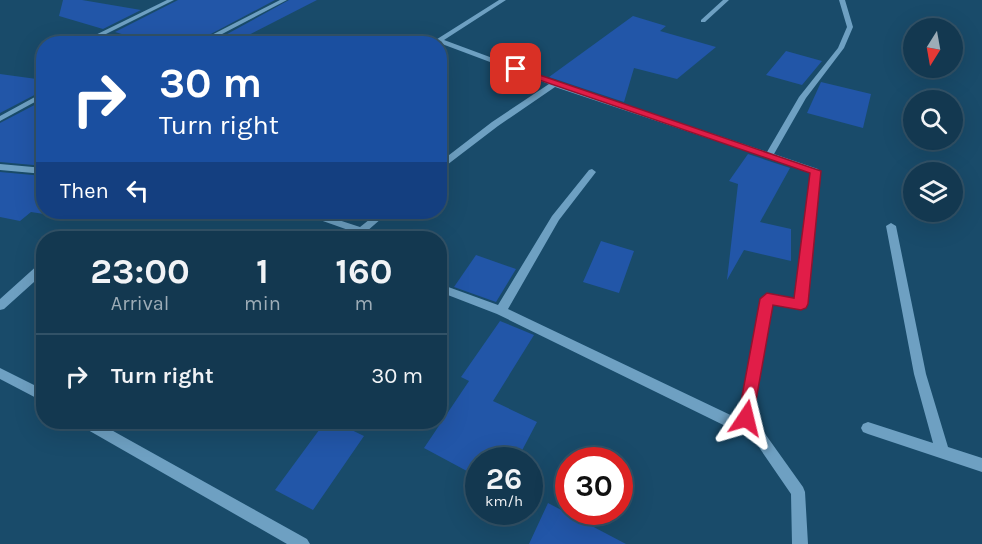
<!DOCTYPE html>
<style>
body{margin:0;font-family:Karla,sans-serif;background:#1c3f57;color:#f1f3f6;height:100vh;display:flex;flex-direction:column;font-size:22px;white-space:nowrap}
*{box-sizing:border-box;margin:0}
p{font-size:20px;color:#9dacb7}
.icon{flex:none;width:33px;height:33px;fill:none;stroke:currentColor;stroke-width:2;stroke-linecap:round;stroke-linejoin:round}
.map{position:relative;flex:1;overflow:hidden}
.side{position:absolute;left:36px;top:231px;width:411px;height:198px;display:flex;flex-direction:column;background:#133850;border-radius:24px;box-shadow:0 6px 24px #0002,0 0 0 2px #325267}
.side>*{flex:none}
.guide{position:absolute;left:36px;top:36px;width:411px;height:183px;border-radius:24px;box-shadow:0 6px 24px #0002,0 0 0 2px #325267;background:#1a4fa0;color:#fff;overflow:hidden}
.needle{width:39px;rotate:191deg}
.buttons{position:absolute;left:903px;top:18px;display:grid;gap:12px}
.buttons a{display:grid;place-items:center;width:60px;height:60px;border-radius:50%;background:#133850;box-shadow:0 6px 24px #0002,0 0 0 2px #325267;font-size:30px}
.speed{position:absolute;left:465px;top:447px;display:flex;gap:12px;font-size:30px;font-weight:700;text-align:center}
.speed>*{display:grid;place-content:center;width:78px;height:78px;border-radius:50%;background:#133850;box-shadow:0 6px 24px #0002,0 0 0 2px #325267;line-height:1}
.speed small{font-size:15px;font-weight:400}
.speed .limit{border:9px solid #d22;background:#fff;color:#111}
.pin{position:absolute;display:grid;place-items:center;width:51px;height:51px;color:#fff;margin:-26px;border-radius:12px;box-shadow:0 3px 9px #0006}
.me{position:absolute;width:66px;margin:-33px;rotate:10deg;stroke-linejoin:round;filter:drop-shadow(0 0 4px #0008)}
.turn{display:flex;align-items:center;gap:21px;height:126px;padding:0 24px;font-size:27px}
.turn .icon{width:78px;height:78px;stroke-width:2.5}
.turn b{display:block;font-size:42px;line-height:51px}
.then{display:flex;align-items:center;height:57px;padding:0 24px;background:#0003;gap:12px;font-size:22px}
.eta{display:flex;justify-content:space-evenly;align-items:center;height:102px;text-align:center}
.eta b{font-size:36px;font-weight:700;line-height:42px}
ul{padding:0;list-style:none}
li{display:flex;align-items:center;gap:18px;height:84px;padding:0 24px;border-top:2px solid #325267}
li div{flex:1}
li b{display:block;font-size:22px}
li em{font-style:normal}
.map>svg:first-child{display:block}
.building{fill:#2256a8}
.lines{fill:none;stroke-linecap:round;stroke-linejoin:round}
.minor{fill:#6ea0c2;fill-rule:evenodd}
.route{fill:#e11d48;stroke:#92132f;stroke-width:1.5}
</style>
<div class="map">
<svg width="982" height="544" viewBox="0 0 982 544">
<rect width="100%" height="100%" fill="#194b6a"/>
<path class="building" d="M63 0H82L141 10 103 29 59 16Z
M178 0H275L192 44H155L115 32Z
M289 0H317L231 44H209Z
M633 16 666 26 660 31 716 47 677 79 634 68 624 102 549 77Z
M786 51 822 61 802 85 766 75Z
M0 74 44 80V90L0 113Z
M821 82 871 94 863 128 807 113Z
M44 100V166L0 162V123Z
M748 154 790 168 760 222 791 229V261L744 250 727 280 738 184 729 181Z
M0 172 44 176V214L31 212 20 221 0 217Z
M601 241 634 251 619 293 583 282Z
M476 255 516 269 496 302 454 287Z
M500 321 534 335 493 401 537 422 517 460H478V477L424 448 469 381 461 377Z
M325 422H335L364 436 313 510 275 490Z
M548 503 626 544H529Z"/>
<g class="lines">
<path class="minor" d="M167 0H174L86 44H77Z
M280 0H287L203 44H194Z
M499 0H506L444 40 557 82 767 152 799 97 838 48 847 27 839 0H845L853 27 844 48 806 98 774 154 818 169 819 171 807 304 805 307 801 308 772 304 753 417 803 487 805 492 808 544H792L791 494 754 440 497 314 440 292V284L498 305 552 216 589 170 592 169 596 172 559 220 508 309 741 420 739 418 762 299 763 296 767 295 796 299 810 172 555 87 498 126 443 168H440V162L492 122 549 84 434 41Z
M723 0H729L705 22H701V20Z
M44 92V97L0 121V116Z
M0 164 44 168V174L0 170Z
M301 212H314L360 227 379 212H389L359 238H348L354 232 303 214Z
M891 223 896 226 926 374 948 447 982 458V472L868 434 863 432 861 428 863 424 868 422 933 443 914 374 886 226Z
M44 262V273L4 309 0 310V299L40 263Z
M0 368 44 390V402L0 379Z
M79 422H97L307 539 310 544H287L81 426Z"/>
</g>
<path class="route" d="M516 67 821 171 808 304 806 308 801 310 773 305 752 423 746 425 740 423 738 418 760 299 767 293 794 298 810 173 513 71 512 69Z"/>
</svg>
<div class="buttons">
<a><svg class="needle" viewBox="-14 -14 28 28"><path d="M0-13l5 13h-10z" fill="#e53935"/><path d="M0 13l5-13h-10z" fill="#9dacb7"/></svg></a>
<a><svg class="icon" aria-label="search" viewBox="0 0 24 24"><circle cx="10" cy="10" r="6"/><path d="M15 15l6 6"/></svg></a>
<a><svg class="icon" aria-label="layers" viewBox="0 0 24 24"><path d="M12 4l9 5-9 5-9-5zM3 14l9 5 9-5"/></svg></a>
</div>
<div class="speed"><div>26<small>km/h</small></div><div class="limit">30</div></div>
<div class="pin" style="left:516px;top:69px;background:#d93025"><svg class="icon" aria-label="arrive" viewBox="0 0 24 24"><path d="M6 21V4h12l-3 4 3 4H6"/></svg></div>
<svg class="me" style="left:746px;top:418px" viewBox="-20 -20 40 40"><path d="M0-17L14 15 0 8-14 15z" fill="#e11d48" stroke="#fff" stroke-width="4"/></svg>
<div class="guide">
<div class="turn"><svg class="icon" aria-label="right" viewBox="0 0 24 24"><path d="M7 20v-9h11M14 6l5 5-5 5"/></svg><div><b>30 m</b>Turn right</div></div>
<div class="then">Then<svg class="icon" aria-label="left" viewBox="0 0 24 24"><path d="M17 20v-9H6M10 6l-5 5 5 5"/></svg></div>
</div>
<section class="side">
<div class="eta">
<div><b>23:00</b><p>Arrival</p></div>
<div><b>1</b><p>min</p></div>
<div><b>160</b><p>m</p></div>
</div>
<ul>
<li><svg class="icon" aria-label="right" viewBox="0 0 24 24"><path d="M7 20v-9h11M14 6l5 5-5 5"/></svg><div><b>Turn right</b></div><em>30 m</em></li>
</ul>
</section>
</div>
